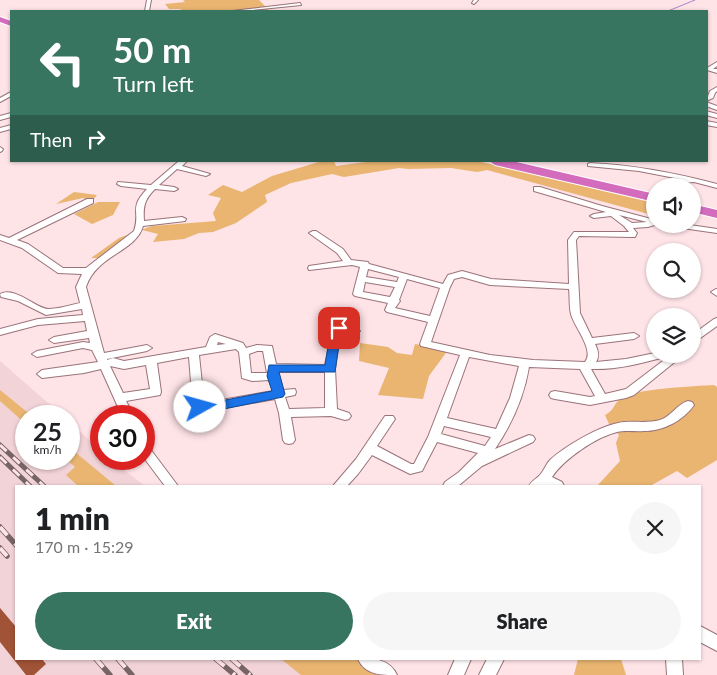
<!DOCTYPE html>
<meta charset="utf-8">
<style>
body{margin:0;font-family:Lato,sans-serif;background:#f6f6f6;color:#202124;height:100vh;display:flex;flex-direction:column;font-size:19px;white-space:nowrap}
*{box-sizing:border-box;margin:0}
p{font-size:16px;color:#757577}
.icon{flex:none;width:28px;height:28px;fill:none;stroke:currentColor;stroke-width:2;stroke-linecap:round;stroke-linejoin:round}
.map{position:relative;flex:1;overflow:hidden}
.sheet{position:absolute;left:15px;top:485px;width:686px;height:175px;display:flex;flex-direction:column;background:#fff;border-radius:0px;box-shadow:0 1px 4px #0004}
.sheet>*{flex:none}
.top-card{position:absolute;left:10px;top:10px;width:698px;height:152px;border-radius:0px;box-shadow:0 1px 4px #0004;background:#387561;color:#fff;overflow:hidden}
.fabs{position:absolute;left:646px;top:178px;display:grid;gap:10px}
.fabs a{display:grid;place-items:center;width:55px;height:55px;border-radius:50%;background:#fff;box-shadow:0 1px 4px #0004;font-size:25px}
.speed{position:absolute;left:15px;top:405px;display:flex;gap:10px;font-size:25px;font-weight:700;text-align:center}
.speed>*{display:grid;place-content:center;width:65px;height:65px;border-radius:50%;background:#fff;box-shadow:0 1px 4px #0004;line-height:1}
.speed small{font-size:12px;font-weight:400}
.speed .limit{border:8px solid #d22;background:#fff;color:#111}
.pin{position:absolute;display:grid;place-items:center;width:42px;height:42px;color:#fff;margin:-21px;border-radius:10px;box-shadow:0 2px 8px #0006}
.me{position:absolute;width:55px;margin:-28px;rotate:83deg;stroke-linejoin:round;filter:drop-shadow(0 0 4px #0008)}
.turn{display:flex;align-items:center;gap:18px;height:105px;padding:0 20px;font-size:22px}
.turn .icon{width:65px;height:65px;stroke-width:2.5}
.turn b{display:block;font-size:35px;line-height:42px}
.then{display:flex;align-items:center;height:48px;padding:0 20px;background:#0003;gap:10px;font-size:19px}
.round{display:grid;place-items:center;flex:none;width:52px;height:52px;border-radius:26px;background:#f6f6f6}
.summary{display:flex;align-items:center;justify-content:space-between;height:85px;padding:0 20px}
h1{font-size:30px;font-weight:800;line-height:38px}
.action{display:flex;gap:10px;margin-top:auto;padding:10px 20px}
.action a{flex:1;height:58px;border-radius:30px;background:#387561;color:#fff;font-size:20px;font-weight:800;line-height:58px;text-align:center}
.action a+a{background:#f6f6f6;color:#202124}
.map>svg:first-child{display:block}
.built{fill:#f2d3d7}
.green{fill:#e9b571}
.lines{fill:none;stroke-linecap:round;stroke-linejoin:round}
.stream{stroke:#a585ce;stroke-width:1}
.building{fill:#a05336}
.minor-casing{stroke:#9a7379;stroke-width:2}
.motorway-casing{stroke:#fff;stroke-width:2}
.minor{fill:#fff;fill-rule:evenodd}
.motorway{fill:#d36cbd;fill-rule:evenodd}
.rail-far1-casing{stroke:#776466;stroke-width:5}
.rail-casing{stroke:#776466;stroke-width:5.5}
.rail-far1{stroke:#fee3e7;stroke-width:3;stroke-dasharray:9;stroke-linecap:butt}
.rail{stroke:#fee3e7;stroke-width:4;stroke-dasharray:11;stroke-linecap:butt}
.route{fill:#1a73e8;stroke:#114b97}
</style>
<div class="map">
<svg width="717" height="675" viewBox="0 0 717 675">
<rect width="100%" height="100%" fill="#fee3e7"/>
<path class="built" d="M0 361 63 416H26V459H69V421L101 451V459H110L145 486H16V659H361L381 675H0Z"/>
<path class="green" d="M183 0H259L270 11H183L180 9H169L165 4 185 2Z
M322 161H334L336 166 373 161H477L655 203V211L652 215 487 170 477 172 451 168 408 169 399 168 344 177 332 174 291 183 265 195 267 202 236 223 213 232 199 233 184 239 153 242 158 234 142 230 102 258H91L119 238 152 226 216 221 213 213 221 198 208 195 223 185 242 192 272 176Z
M74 192 97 195 92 201 83 198 56 204Z
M98 202H120L113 215 92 224 74 214Z
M360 343 388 347 397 353 412 355 415 344 448 350 429 376 423 399 378 395 389 368 359 361Z
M714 385 717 387V460L687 478 677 471 650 486H597L620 461 616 443 619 435 609 424 605 415C614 411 614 403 621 398 633 389 696 386 714 385Z
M0 390 32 416H26V424L0 401Z
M69 447 116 486H78L66 475 75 467 66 459H69Z
M281 659H357L377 675H301Z
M578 659H621L626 675H574Z"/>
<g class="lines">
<path class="stream" d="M668 11 695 0"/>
</g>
<path class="building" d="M0 608 16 627V659H42L46 664 34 675H26L0 642Z"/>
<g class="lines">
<defs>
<path id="minor" d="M147 0H151L149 11H145Z
M474 0H478L474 4 472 3Z
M300 3 301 5 243 11H232Z
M717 62V66L713 69H717V73L707 70V68Z
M717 87V91L715 93 713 98 706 101V97L708 96 710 91Z
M11 92V96L0 102V98Z
M706 102 717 106V110L706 106Z
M706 111 717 114V118L706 115Z
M11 113V117L0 120V116Z
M706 121 717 123V127L706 125Z
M11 125V129L0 132V128Z
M0 147 3 149 2 151 0 152Z
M179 161H187L182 166 210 174 206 176 177 169 159 185 174 187 178 189 174 191 155 189C144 200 143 207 144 221L182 217 186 219 185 221 143 226C136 252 96 255 86 287L104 353 147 345 152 348 147 351 107 359V360L113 358 124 361 206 347 210 337 215 334 243 343 246 348 257 345 272 346 276 364 325 365 333 327 355 328 360 331 358 333H340L335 369 337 409 349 413 351 416 349 419 345 420 331 416 291 417 295 440 293 443 289 444 285 443 283 440 279 413 275 399 201 412 195 410 193 407 189 357 157 363 161 392 160 395 126 401 134 416H122L101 369 84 373 42 378 37 374 42 370 98 362 92 350 83 348 37 357 32 354 37 351 83 342 90 343 89 338 54 343 49 340 54 337 87 331 85 321 38 325 0 335V329L38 319 83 315 82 309 46 315 18 301 1 297 0 294C15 286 35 308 48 309 58 309 71 305 80 303L76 287 82 274 58 273 22 248 0 240V235L9 238 87 199H93V203L17 240 28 244 63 268H86L134 231C141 211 128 209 147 189L121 186 117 184 118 182 151 185ZM218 342 226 344 217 345ZM236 349 239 352 242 378 252 381 269 380 273 391 204 403 199 355ZM257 351H263L267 373H251L249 354ZM146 365 150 389 123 393 110 366 124 369ZM278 372H325V408L289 409 285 397 295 395 296 392 295 389 283 390Z
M590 163C634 165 675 173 717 184V188L694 182 683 183 681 186H675L680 179 639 171 588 166V164Z
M534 187H540L602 206 655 220V224H658L648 227 633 228 637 233 635 237H632L579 236 576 240 580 313 592 338 634 333 639 336 634 339 595 344C598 350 600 356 596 362L626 359 655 353 669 354 668 356C643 363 617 370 591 369L605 394 626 389 672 354H683L682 356 634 395 626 398 590 405 555 399 551 398 549 395 551 392 555 391 590 397 595 396 580 369 529 367C524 397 512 424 495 449L529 435 533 436 535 439 533 442 482 466 458 486H443L445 482 459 472 478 453 437 442 422 471 410 474 372 455 358 474 347 486H333L356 459 385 416H393L395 419 377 446 411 464H414L428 437 460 355 421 346 420 344 428 322 387 312 385 310 388 303 355 296 353 294 360 267 352 265 309 270 308 268 309 266 343 261 337 253 309 233 313 231H316L343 249 351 260 368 262 369 264 443 284 448 275 462 271 491 279 569 284 568 240 574 232H629L624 226 611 216 594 218 590 216 594 214 606 212 534 191ZM619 215 647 222 632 223ZM368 269 399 277 397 282 366 277ZM462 277 490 285 569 289C570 297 569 307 571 314 574 327 595 350 585 362L533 360 490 355 431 342 450 287 454 279ZM407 279 440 288 430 316 395 308 400 301 399 300ZM365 282 395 287 390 297 363 292ZM469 357 519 366 510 398 496 429 447 418ZM444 426 491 437 485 446 441 434Z
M664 224H683L717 229V233L668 226Z
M716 289H717V296L711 292Z
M717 318V326L692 344V335L714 319Z
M688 401 692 402 694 405C683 421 663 431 644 431 636 432 626 430 617 432 596 437 564 459 552 477L562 482 564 486H529C531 481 535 480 539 476 544 471 546 464 550 460 565 446 598 427 618 423 631 420 646 424 660 420 672 416 677 404 688 401Z
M144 444 148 446 178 486H165L144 458Z
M700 626 717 635V651L700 642Z
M358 659C373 658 390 659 397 675 381 675 365 675 358 659Z
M455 659H471L464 675H448Z
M487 659H504L496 675H479Z
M666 659H682L683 675H667Z"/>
<path id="motorway" d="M0 17 11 21V26L0 22Z
M489 161H512L655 194V202L495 165Z
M692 204 717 210V218L692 212Z"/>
</defs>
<use href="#minor" class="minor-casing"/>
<use href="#motorway" class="motorway-casing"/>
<use href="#minor" class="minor"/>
<use href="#motorway" class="motorway"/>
<defs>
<path id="rail-far1" d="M0 445 44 486
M0 457 30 486"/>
<path id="rail" d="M0 527 16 545
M0 548 7 556
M96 659 110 675
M118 659 132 675
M216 659 235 675
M232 659 250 675"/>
</defs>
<use href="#rail-far1" class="rail-far1-casing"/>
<use href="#rail" class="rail-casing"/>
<use href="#rail-far1" class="rail-far1"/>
<use href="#rail" class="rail"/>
</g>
<path class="route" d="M339 324 344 328 341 331 335 372H279L285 394 283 397 204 413 195 410 193 407 195 403 205 404 272 391 267 376 269 365H325L331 329Z"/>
</svg>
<div class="fabs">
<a><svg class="icon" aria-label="sound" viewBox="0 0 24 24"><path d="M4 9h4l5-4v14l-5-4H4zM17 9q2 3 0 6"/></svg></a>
<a><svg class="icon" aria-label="search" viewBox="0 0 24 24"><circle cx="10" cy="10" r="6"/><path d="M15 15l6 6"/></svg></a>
<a><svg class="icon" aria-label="layers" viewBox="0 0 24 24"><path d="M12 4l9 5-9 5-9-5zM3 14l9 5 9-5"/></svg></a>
</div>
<div class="speed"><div>25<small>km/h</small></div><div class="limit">30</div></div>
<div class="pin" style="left:339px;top:328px;background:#d93025"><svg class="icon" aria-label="arrive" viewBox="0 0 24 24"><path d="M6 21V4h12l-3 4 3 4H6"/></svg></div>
<svg class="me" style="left:200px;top:407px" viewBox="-20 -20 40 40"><circle r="19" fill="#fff"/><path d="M0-13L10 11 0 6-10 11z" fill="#1a73e8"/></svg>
<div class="top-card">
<div class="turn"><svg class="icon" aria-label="left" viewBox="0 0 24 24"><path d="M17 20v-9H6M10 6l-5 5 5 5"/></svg><div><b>50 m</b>Turn left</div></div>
<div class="then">Then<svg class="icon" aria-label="right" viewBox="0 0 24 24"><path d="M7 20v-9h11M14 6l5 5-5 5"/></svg></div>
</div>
<section class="sheet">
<div class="summary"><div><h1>1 min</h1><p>170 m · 15:29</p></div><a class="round"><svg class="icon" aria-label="close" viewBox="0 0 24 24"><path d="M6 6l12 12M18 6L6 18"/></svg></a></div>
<div class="action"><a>Exit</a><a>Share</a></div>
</section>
</div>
